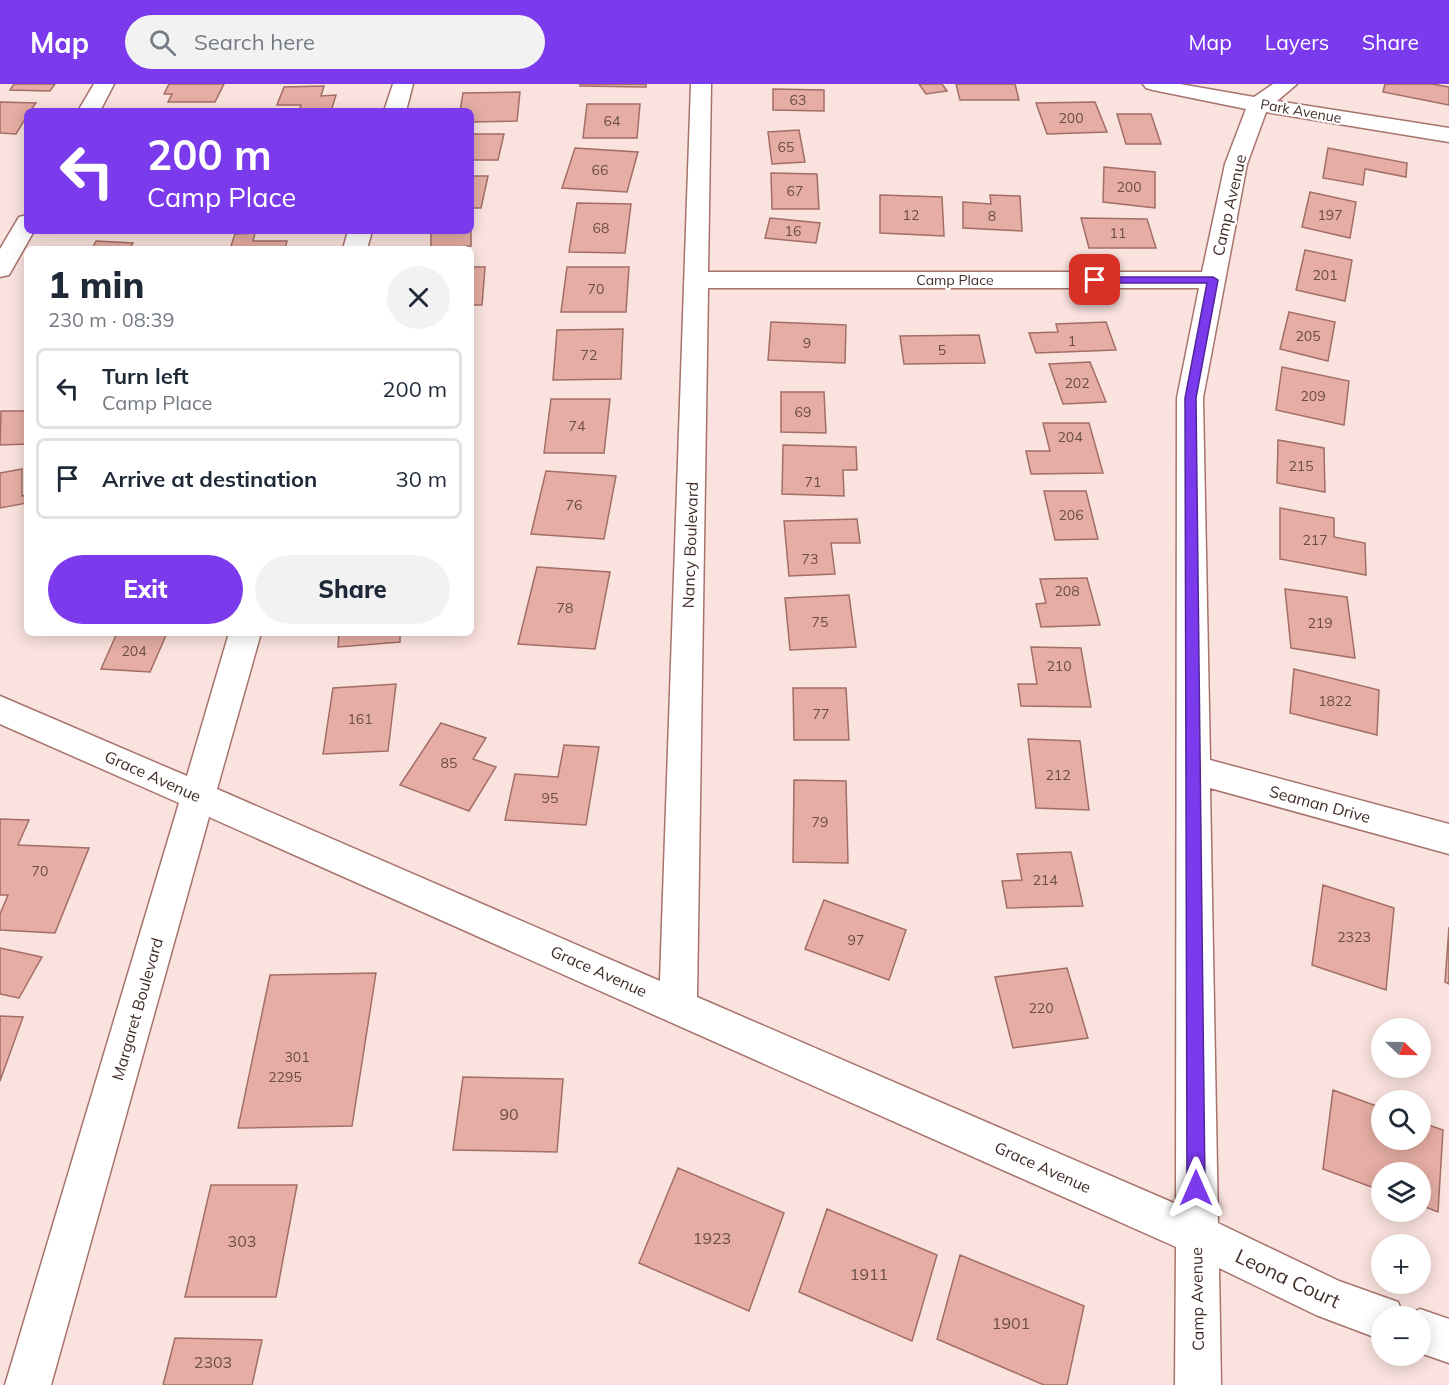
<!DOCTYPE html>
<meta charset="utf-8">
<style>
body{margin:0;font-family:Mulish,sans-serif;background:#f2f2f3;color:#1f2937;height:100vh;display:flex;flex-direction:column;font-size:22px;white-space:nowrap}
*{box-sizing:border-box;margin:0}
p{font-size:20px;color:#747a83}
.icon{flex:none;width:33px;height:33px;fill:none;stroke:currentColor;stroke-width:2;stroke-linecap:round;stroke-linejoin:round}
.map{position:relative;flex:1;overflow:hidden}
.details{position:absolute;left:24px;top:162px;width:450px;height:390px;display:flex;flex-direction:column;background:#fff;border-radius:9px;box-shadow:0 3px 15px #0003}
.details>*{flex:none}
.banner{position:absolute;left:24px;top:24px;width:450px;height:126px;border-radius:9px;box-shadow:0 3px 15px #0003;background:#7c3aed;color:#fff;overflow:hidden}
.needle{width:39px;rotate:112deg}
.tools{position:absolute;left:1371px;top:934px;display:grid;gap:12px}
.tools a{display:grid;place-items:center;width:60px;height:60px;border-radius:50%;background:#fff;box-shadow:0 3px 15px #0003;font-size:30px}
.pin{position:absolute;display:grid;place-items:center;width:51px;height:51px;color:#fff;margin:-26px;border-radius:12px;box-shadow:0 3px 9px #0006}
.me{position:absolute;width:66px;margin:-33px;rotate:0deg;stroke-linejoin:round;filter:drop-shadow(0 0 4px #0008)}
.turn{display:flex;align-items:center;gap:21px;height:126px;padding:0 24px;font-size:27px}
.turn .icon{width:78px;height:78px;stroke-width:2.5}
.turn b{display:block;font-size:42px;line-height:51px}
.round{display:grid;place-items:center;flex:none;width:63px;height:63px;border-radius:32px;background:#f2f2f3}
.summary{display:flex;align-items:center;justify-content:space-between;height:102px;padding:0 24px}
h1{font-size:36px;font-weight:800;line-height:45px}
.cta{display:flex;gap:12px;margin-top:auto;padding:12px 24px}
.cta a{flex:1;height:69px;border-radius:36px;background:#7c3aed;color:#fff;font-size:24px;font-weight:800;line-height:69px;text-align:center}
.cta a+a{background:#f2f2f3;color:#1f2937}
ul{padding:0;list-style:none}
li{display:flex;align-items:center;gap:18px;height:81px;margin:0 12px 9px;padding:0 12px;border:3px solid #e0e1e3;border-radius:9px}
li div{flex:1}
li b{display:block;font-size:22px}
li em{font-style:normal}
header{display:flex;align-items:center;gap:36px;box-sizing:border-box;height:84px;padding:0 30px;background:#7c3aed;color:#fff}
header strong{font-size:28px}
nav{display:flex;gap:33px;margin-inline-start:auto;font-size:21px}
.search{width:420px;height:54px;background:#f2f2f3;display:flex;align-items:center;gap:15px;box-sizing:border-box;padding:0 21px;border-radius:33px;color:#747a83;font-size:22px}
.map>svg:first-child{display:block}
.building{fill:#e5ada3;stroke:#a26e65;stroke-width:1.5}
.lines{fill:none;stroke-linecap:round;stroke-linejoin:round}
.minor-casing{stroke:#a7736a;stroke-width:3}
.minor{fill:#fff;fill-rule:evenodd}
.route{fill:#7c3aed;stroke:#51269a;stroke-width:1.5}
.labels{text-anchor:middle;dominant-baseline:central;stroke-width:4.5;stroke-linejoin:round;paint-order:stroke}
.number-label{font-size:14px;fill:#6b4c47}
.far-street-label{font-size:14px;fill:#422c28;stroke:#fff}
.street-label{font-size:16px;fill:#422c28;stroke:#fff}
.near-number-label{font-size:16px;fill:#6b4c47}
.near-street-label{font-size:20px;fill:#422c28;stroke:#fff}
</style>
<header>
<strong>Map</strong>
<div class="search"><svg class="icon" aria-label="search" viewBox="0 0 24 24"><circle cx="10" cy="10" r="6"/><path d="M15 15l6 6"/></svg>Search here</div>
<nav><a>Map</a><a>Layers</a><a>Share</a></nav>
</header>
<div class="map">
<svg width="1449" height="1301" viewBox="0 0 1449 1301">
<rect width="100%" height="100%" fill="#fae2de"/>
<path class="building" d="M14 0H55L50 7 10 6Z
M169 0H224L215 18H168L172 10H164Z
M580 0H646V3L580 2Z
M919 0H942L947 7 926 10Z
M956 0H1015L1019 16H960Z
M1385 0H1432L1449 3V21L1383 8Z
M324 2 321 12 336 11 331 27H299L301 21H277L284 3Z
M773 5 824 6V27L773 26Z
M520 8 517 37 471 38V27H460L463 9Z
M0 18 36 19 30 27H27V32L16 50 0 49Z
M1095 18 1107 48 1047 50 1036 19Z
M587 20H640L637 54H583Z
M1117 30H1151L1161 60H1126Z
M799 46 805 78 772 80 768 48Z
M471 50H504L498 76H471Z
M575 64 638 68 627 108 562 104Z
M1328 64 1407 79 1406 93 1365 85 1363 101 1323 94Z
M1104 83 1155 88V124L1103 118Z
M771 89 817 90 819 125H772Z
M471 92H488L481 124H471Z
M1310 108 1356 118 1350 154 1302 143Z
M880 111 942 113 944 152 880 149Z
M990 111 1020 112 1022 147 963 144V118L991 120Z
M577 119 631 120 625 169 569 168Z
M770 134 820 139 816 159 765 154Z
M1081 134 1147 135 1156 164H1089Z
M431 147H471V162L431 165Z
M255 149 253 157H287L285 165H230L235 150Z
M96 157 133 159 130 165H92Z
M1305 166 1352 176 1345 217 1296 206Z
M471 183H485L482 221H471Z
M567 183H629L626 228H561Z
M1289 228 1335 238 1328 277 1280 265Z
M771 238 846 241 845 279 768 276Z
M1106 238 1116 266 1036 269 1029 249 1058 248 1056 240Z
M623 245 621 295 553 296 557 246Z
M979 251 985 279 904 280 900 252Z
M1090 278 1106 318 1063 320 1049 280Z
M1282 283 1349 297 1344 341 1276 326Z
M781 308H824L826 349 781 348Z
M551 315H610L604 369H544Z
M1 327H27V360L0 361Z
M1043 339H1089L1103 389 1031 390 1026 367H1050Z
M1278 356 1324 364 1325 408 1277 399Z
M783 361 856 363 857 386H843L844 412 782 410Z
M22 385V412L27 411V419L0 424V389Z
M546 387 616 392 604 455 531 450Z
M1044 407H1086L1098 455 1055 456Z
M1280 424 1334 434V453L1365 459 1366 491 1280 475Z
M857 435 860 459H831L835 490 789 492 784 437Z
M537 483 610 488 595 565 518 560Z
M1087 494 1100 541 1041 543 1036 520 1046 519 1040 495Z
M1285 505 1347 513 1355 574 1291 564Z
M849 511 856 563 790 566 785 514Z
M117 549H167L150 588 101 585Z
M339 549H400V558L338 563Z
M1031 563 1081 564 1091 623 1021 622 1018 600H1037Z
M1294 585 1379 606 1377 651 1290 629Z
M396 600 388 667 323 670 333 604Z
M793 604H846L849 656H794Z
M441 639 486 654 473 675 496 683 469 727 400 701Z
M1028 655 1080 657 1089 726 1036 724Z
M564 661 599 663 586 741 505 736 515 690 558 693Z
M794 696 846 697 848 779 793 778Z
M0 735 29 736 18 761 89 764 55 849 0 846V830L8 811H0Z
M1071 768 1083 822 1007 824 1002 797 1022 796 1017 770Z
M1323 801 1394 824 1386 906 1312 881Z
M824 816 906 846 889 896 805 865Z
M1449 843V900L1445 898Z
M0 864 42 873 19 914 0 910Z
M1067 884 1088 954 1013 964 995 893Z
M376 889 352 1042 238 1044 270 891Z
M0 932 23 933 0 997Z
M463 993 563 995 557 1068 453 1066Z
M1333 1006 1382 1024V1056H1420V1038L1443 1046 1438 1128 1420 1121V1089H1382V1107L1323 1085Z
M678 1084 784 1129 749 1227 639 1179Z
M211 1101H297L276 1213H185Z
M827 1125 937 1171 912 1257 799 1208Z
M960 1171 1084 1222 1067 1301H1044L937 1255Z
M175 1254 262 1256 252 1301H163Z"/>
<g class="lines">
<defs>
<path id="minor" d="M94 0H114L100 27H78Z
M393 0H413L406 27H384Z
M691 0H711L708 188H1202L1225 80 1246 25 1153 6 1146 4 1143 0H1180L1254 13 1273 0H1297L1277 17 1449 44V58L1266 28 1247 80 1203 314 1210 676 1449 740V770L1210 704 1218 1139 1339 1197 1398 1218 1404 1233H1382V1256L1316 1231 1219 1184 1221 1301H1175L1176 1163 209 733 51 1301H5L179 719 0 640V612L187 692 229 549H261L217 705 660 897ZM708 204H1199L1177 314 1176 1120 697 913Z
M27 131V147H34L9 191 0 193V165L19 133Z
M348 147H372L367 165H343Z
M1420 1225 1449 1235V1279L1420 1269V1233H1404Z"/>
</defs>
<use href="#minor" class="minor-casing"/>
<use href="#minor" class="minor"/>
</g>
<path class="route" d="M1213 193 1218 196 1196 314 1205 1104 1202 1110 1196 1113 1190 1110 1187 1104 1185 314 1207 199H1095L1090 196 1095 193Z"/>
<g class="labels">
<g class="number-label">
<text x="798" y="16">63</text>
<text x="1071" y="34">200</text>
<text x="612" y="37">64</text>
<text x="786" y="63">65</text>
<text x="600" y="86">66</text>
<text x="1129" y="103">200</text>
<text x="795" y="107">67</text>
<text x="911" y="131">12</text>
<text x="1330" y="131">197</text>
<text x="992" y="132">8</text>
<text x="601" y="144">68</text>
<text x="793" y="147">16</text>
<text x="1118" y="149">11</text>
<text x="1325" y="191">201</text>
<text x="596" y="205">70</text>
<text x="1308" y="252">205</text>
<text x="1072" y="257">1</text>
<text x="807" y="259">9</text>
<text x="942" y="266">5</text>
<text x="589" y="271">72</text>
<text x="1077" y="299">202</text>
<text x="1313" y="312">209</text>
<text x="803" y="328">69</text>
<text x="577" y="342">74</text>
<text x="1070" y="353">204</text>
<text x="1301" y="382">215</text>
<text x="813" y="398">71</text>
<text x="574" y="421">76</text>
<text x="1071" y="431">206</text>
<text x="1315" y="456">217</text>
<text x="810" y="475">73</text>
<text x="1067" y="507">208</text>
<text x="565" y="524">78</text>
<text x="820" y="538">75</text>
<text x="1320" y="539">219</text>
<text x="134" y="567">204</text>
<text x="1059" y="582">210</text>
<text x="1335" y="617">1822</text>
<text x="821" y="630">77</text>
<text x="360" y="635">161</text>
<text x="449" y="679">85</text>
<text x="1058" y="691">212</text>
<text x="550" y="714">95</text>
<text x="820" y="738">79</text>
<text x="40" y="787">70</text>
<text x="1045" y="796">214</text>
<text x="1354" y="853">2323</text>
<text x="856" y="856">97</text>
<text x="1041" y="924">220</text>
<text x="297" y="973">301</text>
<text x="285" y="993">2295</text>
</g>
<g class="far-street-label">
<text transform="translate(1301 27) rotate(10)">Park Avenue</text>
<text x="955" y="196">Camp Place</text>
</g>
<g class="street-label">
<text transform="translate(1229 121) rotate(-77)">Camp Avenue</text>
<text transform="translate(690 461) rotate(-88)">Nancy Boulevard</text>
<text transform="translate(153 692) rotate(24)">Grace Avenue</text>
<text transform="translate(1320 720) rotate(15)">Seaman Drive</text>
<text transform="translate(599 887) rotate(24)">Grace Avenue</text>
<text transform="translate(137 925) rotate(-74)">Margaret Boulevard</text>
<text transform="translate(1043 1083) rotate(24)">Grace Avenue</text>
<text transform="translate(1197 1215) rotate(-91)">Camp Avenue</text>
</g>
<g class="near-number-label">
<text x="509" y="1030">90</text>
<text x="712" y="1154">1923</text>
<text x="242" y="1157">303</text>
<text x="869" y="1190">1911</text>
<text x="1011" y="1239">1901</text>
<text x="213" y="1278">2303</text>
</g>
<g class="near-street-label">
<text transform="translate(1288 1194) rotate(25)">Leona Court</text>
</g>
</g>
</svg>
<div class="tools">
<a><svg class="needle" viewBox="-14 -14 28 28"><path d="M0-13l5 13h-10z" fill="#e53935"/><path d="M0 13l5-13h-10z" fill="#747a83"/></svg></a>
<a><svg class="icon" aria-label="search" viewBox="0 0 24 24"><circle cx="10" cy="10" r="6"/><path d="M15 15l6 6"/></svg></a>
<a><svg class="icon" aria-label="layers" viewBox="0 0 24 24"><path d="M12 4l9 5-9 5-9-5zM3 14l9 5 9-5"/></svg></a>
<a>+</a>
<a>−</a>
</div>
<div class="pin" style="left:1095px;top:196px;background:#d93025"><svg class="icon" aria-label="arrive" viewBox="0 0 24 24"><path d="M6 21V4h12l-3 4 3 4H6"/></svg></div>
<svg class="me" style="left:1196px;top:1104px" viewBox="-20 -20 40 40"><path d="M0-17L14 15 0 8-14 15z" fill="#7c3aed" stroke="#fff" stroke-width="4"/></svg>
<div class="banner">
<div class="turn"><svg class="icon" aria-label="left" viewBox="0 0 24 24"><path d="M17 20v-9H6M10 6l-5 5 5 5"/></svg><div><b>200 m</b>Camp Place</div></div>
</div>
<section class="details">
<div class="summary"><div><h1>1 min</h1><p>230 m · 08:39</p></div><a class="round"><svg class="icon" aria-label="close" viewBox="0 0 24 24"><path d="M6 6l12 12M18 6L6 18"/></svg></a></div>
<ul>
<li><svg class="icon" aria-label="left" viewBox="0 0 24 24"><path d="M17 20v-9H6M10 6l-5 5 5 5"/></svg><div><b>Turn left</b><p>Camp Place</p></div><em>200 m</em></li>
<li><svg class="icon" aria-label="arrive" viewBox="0 0 24 24"><path d="M6 21V4h12l-3 4 3 4H6"/></svg><div><b>Arrive at destination</b></div><em>30 m</em></li>
</ul>
<div class="cta"><a>Exit</a><a>Share</a></div>
</section>
</div>
